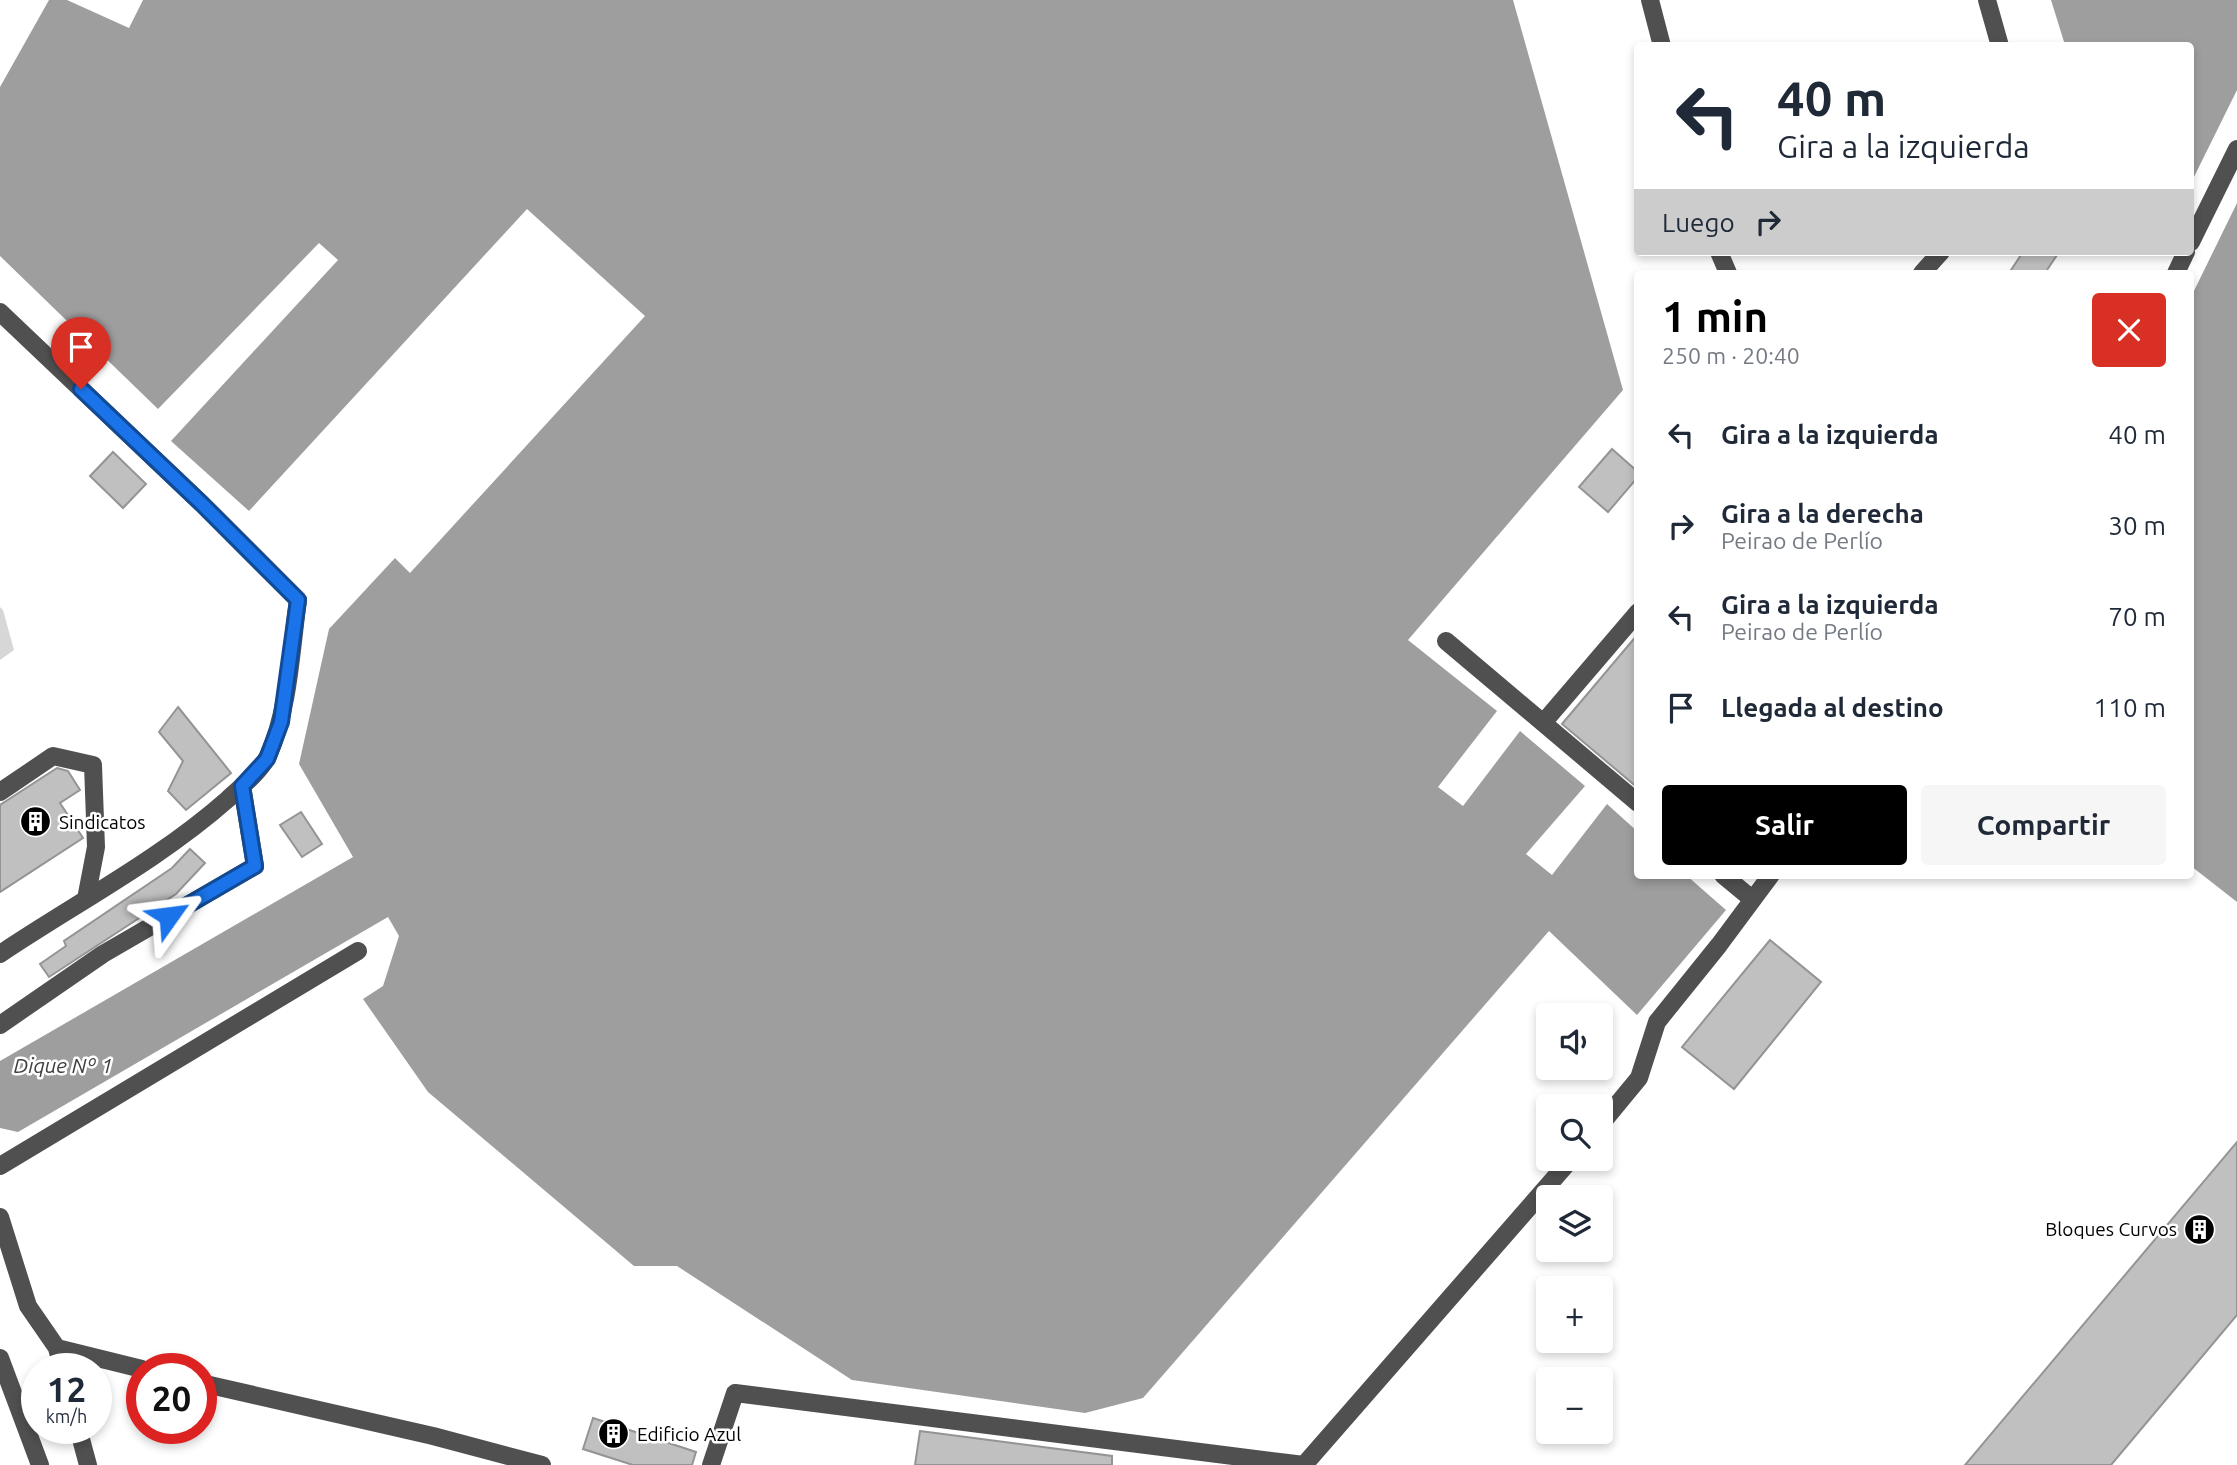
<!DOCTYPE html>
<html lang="es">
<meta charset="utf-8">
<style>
body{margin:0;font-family:Ubuntu,sans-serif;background:#f6f6f7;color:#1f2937;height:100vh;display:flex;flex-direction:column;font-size:26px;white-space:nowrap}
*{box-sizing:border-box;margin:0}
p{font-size:23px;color:#747a83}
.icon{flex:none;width:38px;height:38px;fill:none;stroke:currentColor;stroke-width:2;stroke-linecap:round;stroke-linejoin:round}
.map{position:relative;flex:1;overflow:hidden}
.side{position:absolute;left:1634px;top:270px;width:560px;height:609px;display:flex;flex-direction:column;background:#fff;border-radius:7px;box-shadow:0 4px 10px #0003}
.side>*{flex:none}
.guide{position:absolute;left:1634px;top:42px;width:560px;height:214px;border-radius:7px;box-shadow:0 4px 10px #0003;background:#fff;color:#1f2937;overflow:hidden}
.controls{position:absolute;left:1536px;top:1003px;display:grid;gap:14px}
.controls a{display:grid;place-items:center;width:77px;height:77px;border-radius:7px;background:#fff;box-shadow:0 4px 10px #0003;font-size:35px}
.speed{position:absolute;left:21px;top:1353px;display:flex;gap:14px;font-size:35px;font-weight:700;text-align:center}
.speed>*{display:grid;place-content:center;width:91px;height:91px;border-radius:50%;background:#fff;box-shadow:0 4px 10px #0003;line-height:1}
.speed small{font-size:18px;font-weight:400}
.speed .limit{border:10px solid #d22;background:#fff;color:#111}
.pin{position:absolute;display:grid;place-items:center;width:60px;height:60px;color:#fff;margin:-72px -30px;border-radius:50% 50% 50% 0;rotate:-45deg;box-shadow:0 0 7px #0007}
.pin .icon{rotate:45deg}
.me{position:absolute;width:77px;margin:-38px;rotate:59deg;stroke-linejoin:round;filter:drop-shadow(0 0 5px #0008)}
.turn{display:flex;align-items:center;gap:24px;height:147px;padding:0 28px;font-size:32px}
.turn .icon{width:91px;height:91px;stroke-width:2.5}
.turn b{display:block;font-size:49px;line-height:60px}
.then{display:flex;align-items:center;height:66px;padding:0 28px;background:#0003;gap:14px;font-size:26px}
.round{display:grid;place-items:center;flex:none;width:74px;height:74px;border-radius:7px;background:#f6f6f7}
.headline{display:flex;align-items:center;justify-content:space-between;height:119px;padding:0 28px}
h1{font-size:42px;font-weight:700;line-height:52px;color:#000}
.primary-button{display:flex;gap:14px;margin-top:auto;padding:14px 28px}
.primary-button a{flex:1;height:80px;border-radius:7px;background:#000;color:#fff;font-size:28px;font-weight:700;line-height:80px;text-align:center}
.primary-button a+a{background:#f6f6f7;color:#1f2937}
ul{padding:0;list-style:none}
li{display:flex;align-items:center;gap:21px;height:91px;padding:0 28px}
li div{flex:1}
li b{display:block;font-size:26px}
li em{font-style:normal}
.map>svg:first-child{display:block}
.green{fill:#d7d7d7}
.water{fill:#9e9e9e}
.building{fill:#c0c0c0;stroke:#949494;stroke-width:2}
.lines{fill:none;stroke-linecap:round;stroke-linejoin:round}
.minor{stroke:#505050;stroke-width:18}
.route-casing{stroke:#114b97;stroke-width:18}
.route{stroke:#1a73e8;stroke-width:12}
.labels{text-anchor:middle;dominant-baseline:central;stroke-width:5;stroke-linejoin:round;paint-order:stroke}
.poi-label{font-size:19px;fill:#000;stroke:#fff;text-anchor:start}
.water-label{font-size:21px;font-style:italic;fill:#3f3f3f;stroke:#fff}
</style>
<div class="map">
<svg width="2237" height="1465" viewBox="0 0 2237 1465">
<rect width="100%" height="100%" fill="#fff"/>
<path class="green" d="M0 607 3 610 14 650 0 660Z"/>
<path class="water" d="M49 0H67L129 28 143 0H1513L1623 390 1408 640 1497 711 1438 787 1463 806 1520 731 1585 786 1526 854 1552 875 1607 804 1638 832V875H1686L1726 910 1637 1015 1549 931 1143 1398 1085 1413 852 1380 677 1266H634L428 1092 363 999 383 986 399 936 388 917 18 1132 0 1128V1061L353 857 299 764 329 629 395 558 410 573 645 316 527 209 249 511 171 441 338 260 319 243 158 409 0 256V87Z
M2051 0H2237V90L2191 183V46L2065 45Z
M2237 203V902L2191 866V297Z"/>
<path class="building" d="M2023 252H2059L2045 273H2009Z
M1612 449 1638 472V477L1608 512 1579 487Z
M113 452 146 484 123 508 90 476Z
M1638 634V788L1562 724Z
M178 707 231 773 186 810 168 791 183 761 159 732Z
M57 768 68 771 80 790 60 803 83 838 0 892V805Z
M301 812 322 844 302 857 280 825Z
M190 849 205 863 176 894 49 977 40 964 66 946 64 941 172 868Z
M1770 940 1821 982 1734 1089 1682 1047Z
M2237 1142V1315L2111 1465H1965Z
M593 1418 696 1452 692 1465H633L583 1449Z
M920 1431 1112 1456V1465H915Z"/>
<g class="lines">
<path class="minor" d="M1650 0 1662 46
M1987 0 2000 46
M2191 242 2237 149
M1719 252 1728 273
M1922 273 1941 252
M2176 273 2186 252
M0 312 202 504 298 600C291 650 289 710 268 756 260 772 241 787 228 799 159 860 76 903 0 954
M1446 641 1638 803
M1543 723 1638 612
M0 792 53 756 93 765 96 847 86 899
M1723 875 1752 899
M0 1025 103 954 255 866 242 786
M1601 1124 1639 1078 1657 1022 1719 945 1771 875
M0 1166 358 951
M0 1217 28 1306 57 1348 142 1369
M57 1348 62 1368
M0 1358 40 1465
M201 1383 433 1436 542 1465
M78 1428 88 1465
M711 1465 735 1393 1304 1465
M1304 1465 1572 1158"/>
</g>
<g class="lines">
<defs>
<path id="route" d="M81 389 202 504 298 600 281 722 267 759 242 786 255 866 169 916"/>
</defs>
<use href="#route" class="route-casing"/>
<use href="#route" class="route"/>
</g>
<defs>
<symbol id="building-disc" viewBox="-11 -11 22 22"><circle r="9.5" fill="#000" stroke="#fff"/><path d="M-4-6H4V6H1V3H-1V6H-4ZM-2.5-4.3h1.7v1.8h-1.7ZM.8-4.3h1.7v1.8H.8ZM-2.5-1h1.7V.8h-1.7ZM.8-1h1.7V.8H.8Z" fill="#fff"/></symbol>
</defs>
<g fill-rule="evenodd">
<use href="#building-disc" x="18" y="804" width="35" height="35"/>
<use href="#building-disc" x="2182" y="1212" width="35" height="35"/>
<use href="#building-disc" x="596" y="1416" width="35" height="35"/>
</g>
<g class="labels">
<g class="poi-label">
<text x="59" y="822">Sindicatos</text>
<text x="2177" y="1229" text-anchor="end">Bloques Curvos</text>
<text x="637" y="1434">Edificio Azul</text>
</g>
<g class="water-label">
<text x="63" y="1065">Dique Nº 1</text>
</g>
</g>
</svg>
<div class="controls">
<a><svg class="icon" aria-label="sound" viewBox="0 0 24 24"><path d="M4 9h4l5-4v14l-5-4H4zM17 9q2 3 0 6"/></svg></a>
<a><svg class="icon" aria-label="search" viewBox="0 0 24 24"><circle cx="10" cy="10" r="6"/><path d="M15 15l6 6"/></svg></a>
<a><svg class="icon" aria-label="layers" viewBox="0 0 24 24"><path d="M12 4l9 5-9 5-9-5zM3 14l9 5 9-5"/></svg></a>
<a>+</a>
<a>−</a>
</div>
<div class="speed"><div>12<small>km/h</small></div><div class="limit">20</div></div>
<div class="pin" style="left:81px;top:389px;background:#d93025"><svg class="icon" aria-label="arrive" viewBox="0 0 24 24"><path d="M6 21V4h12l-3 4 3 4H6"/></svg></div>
<svg class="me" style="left:169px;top:916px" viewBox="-20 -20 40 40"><path d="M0-17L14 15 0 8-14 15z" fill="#1a73e8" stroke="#fff" stroke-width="4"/></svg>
<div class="guide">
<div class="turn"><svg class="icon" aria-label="left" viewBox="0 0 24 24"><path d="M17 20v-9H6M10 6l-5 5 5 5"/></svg><div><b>40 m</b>Gira a la izquierda</div></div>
<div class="then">Luego<svg class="icon" aria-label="right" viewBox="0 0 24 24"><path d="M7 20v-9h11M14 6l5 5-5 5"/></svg></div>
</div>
<section class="side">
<div class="headline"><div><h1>1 min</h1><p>250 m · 20:40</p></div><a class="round" style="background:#d93025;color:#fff"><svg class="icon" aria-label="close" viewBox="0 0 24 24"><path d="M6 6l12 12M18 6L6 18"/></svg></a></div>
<ul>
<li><svg class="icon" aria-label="left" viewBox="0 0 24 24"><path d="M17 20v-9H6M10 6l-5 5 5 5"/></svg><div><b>Gira a la izquierda</b></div><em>40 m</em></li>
<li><svg class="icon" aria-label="right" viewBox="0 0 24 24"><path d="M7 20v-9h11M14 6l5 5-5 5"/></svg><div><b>Gira a la derecha</b><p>Peirao de Perlío</p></div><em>30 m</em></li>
<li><svg class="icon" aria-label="left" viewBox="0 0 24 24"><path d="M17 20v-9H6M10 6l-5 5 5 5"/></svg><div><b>Gira a la izquierda</b><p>Peirao de Perlío</p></div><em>70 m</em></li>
<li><svg class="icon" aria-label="arrive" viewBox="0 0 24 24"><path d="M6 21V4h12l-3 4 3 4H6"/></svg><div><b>Llegada al destino</b></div><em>110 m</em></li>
</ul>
<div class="primary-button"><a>Salir</a><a>Compartir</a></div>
</section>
</div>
